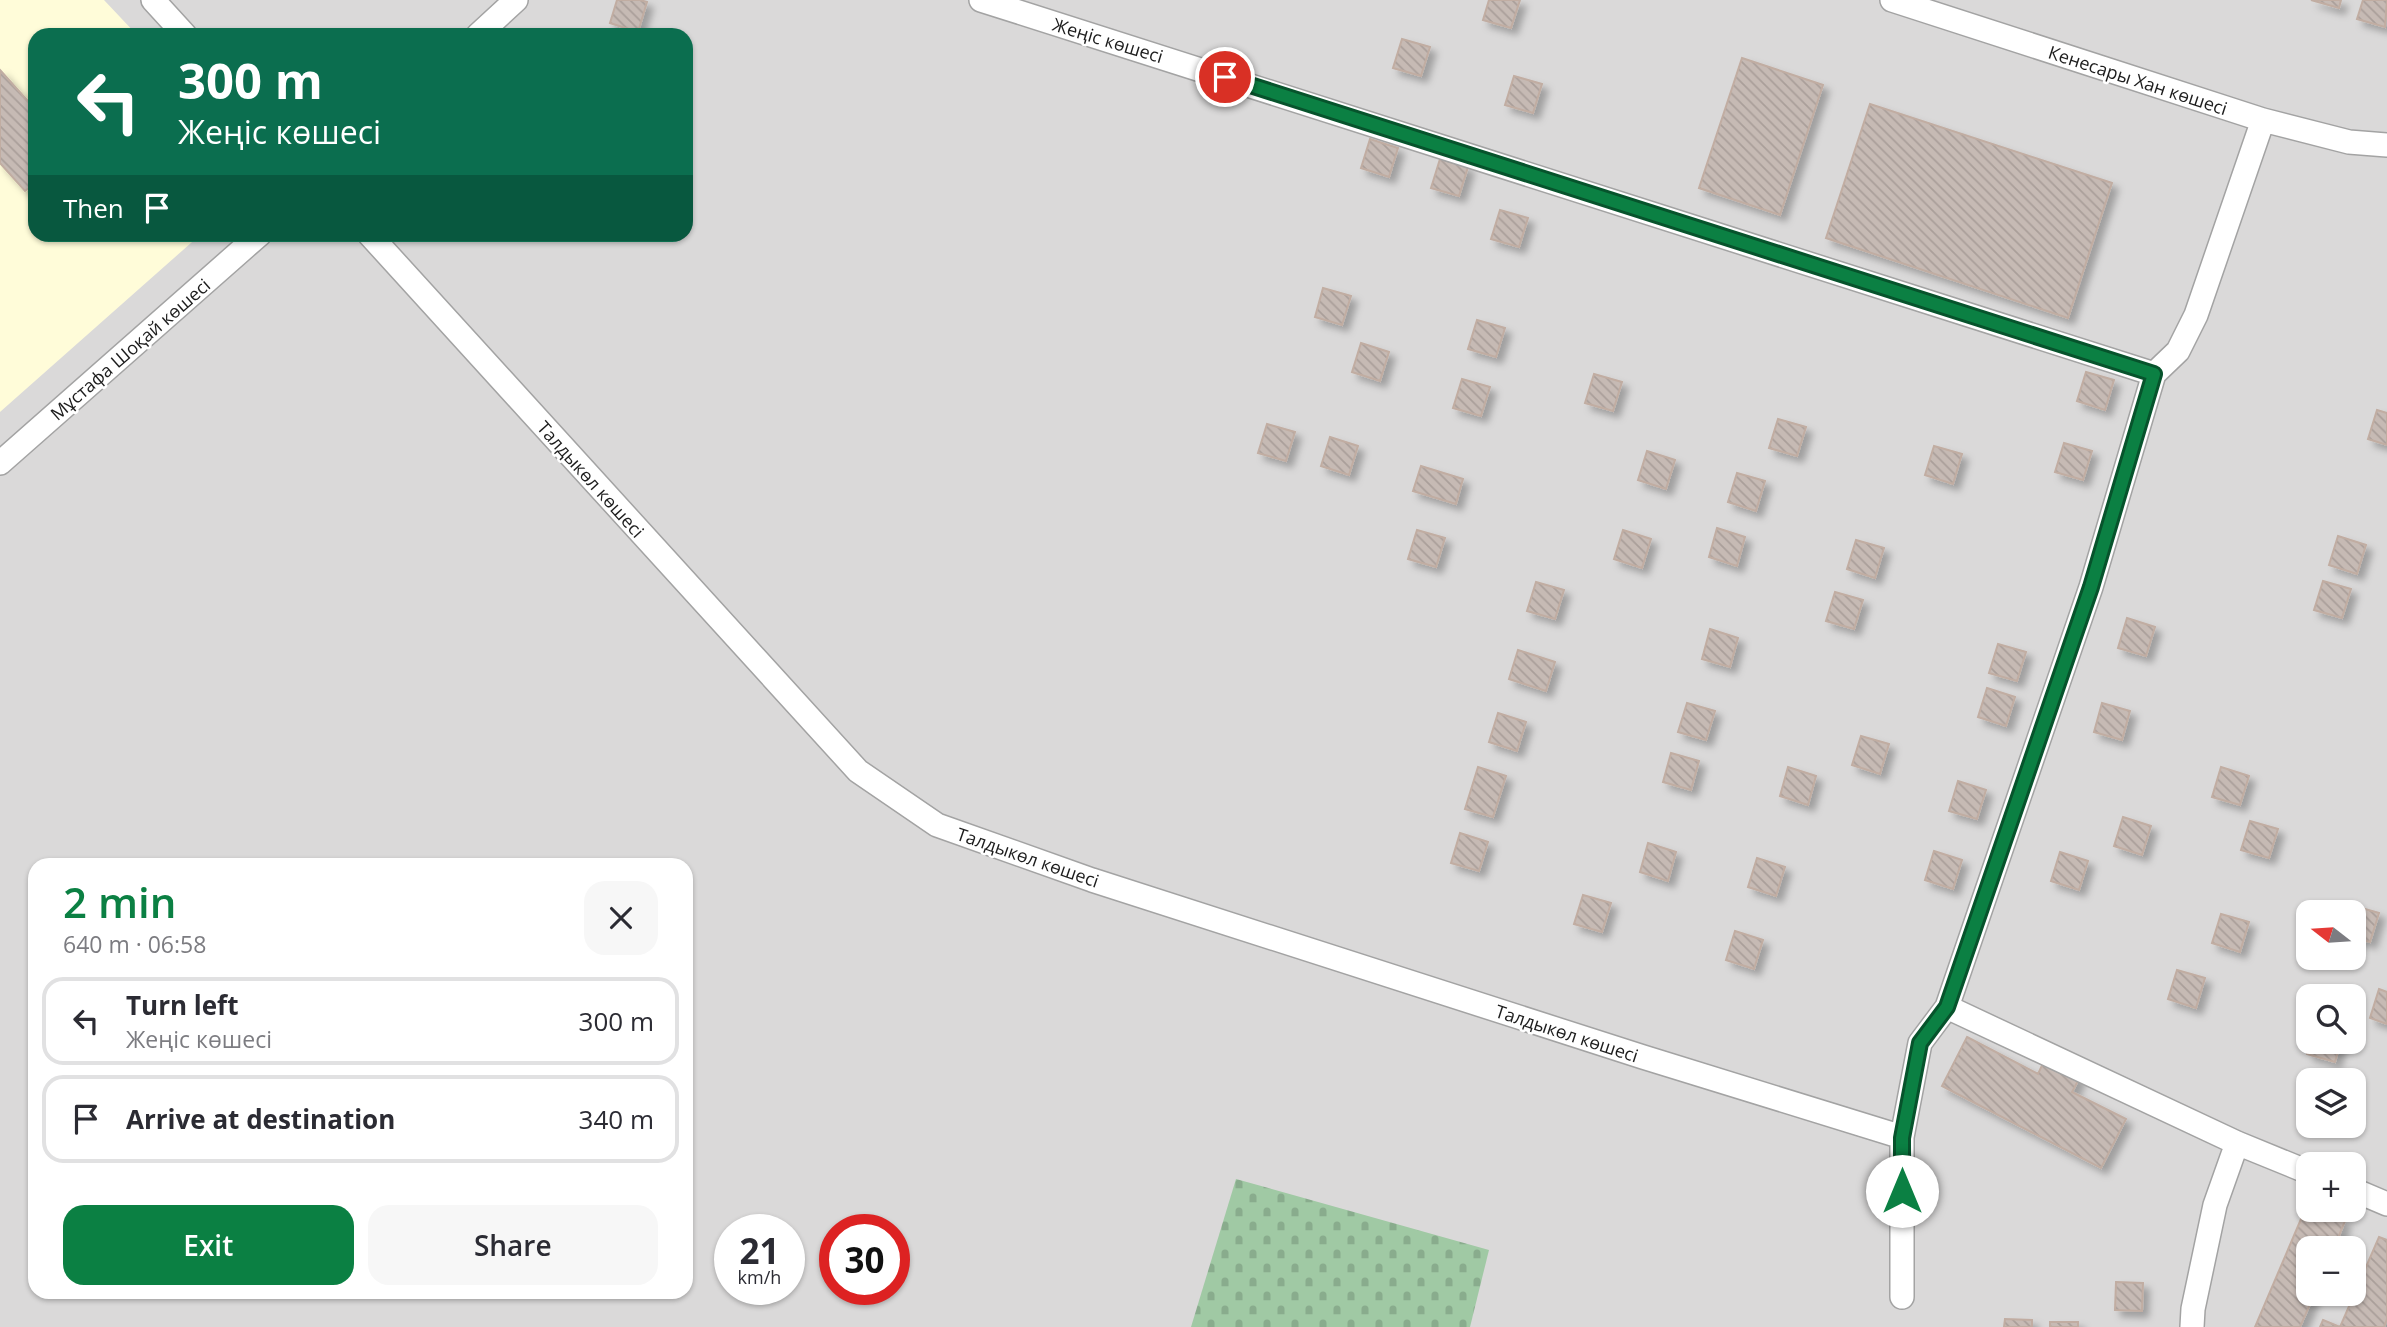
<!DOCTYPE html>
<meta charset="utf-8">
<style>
body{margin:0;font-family:"Open Sans",sans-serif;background:#f7f7f7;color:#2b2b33;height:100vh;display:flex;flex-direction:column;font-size:26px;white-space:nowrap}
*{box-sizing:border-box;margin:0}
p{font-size:23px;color:#7c7c81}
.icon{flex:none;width:38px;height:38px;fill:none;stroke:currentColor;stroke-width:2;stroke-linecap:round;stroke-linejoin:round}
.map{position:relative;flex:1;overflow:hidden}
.details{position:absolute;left:28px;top:858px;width:665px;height:441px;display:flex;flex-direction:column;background:#fff;border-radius:21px;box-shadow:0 2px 5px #0004}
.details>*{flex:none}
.top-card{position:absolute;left:28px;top:28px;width:665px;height:214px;border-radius:21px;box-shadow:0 2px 5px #0004;background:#0b6e4f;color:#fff;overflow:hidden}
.needle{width:46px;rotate:287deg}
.tools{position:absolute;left:2296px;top:900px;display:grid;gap:14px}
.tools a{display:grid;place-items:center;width:70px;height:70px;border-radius:14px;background:#fff;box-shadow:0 2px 5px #0004;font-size:35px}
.speed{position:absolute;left:714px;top:1214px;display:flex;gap:14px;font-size:35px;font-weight:700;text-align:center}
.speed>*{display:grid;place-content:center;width:91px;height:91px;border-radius:50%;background:#fff;box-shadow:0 2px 5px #0004;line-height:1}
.speed small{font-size:18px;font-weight:400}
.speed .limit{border:10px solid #d22;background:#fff;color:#111}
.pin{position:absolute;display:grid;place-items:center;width:60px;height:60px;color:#fff;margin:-30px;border:4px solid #fff;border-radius:50%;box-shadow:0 2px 7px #0007}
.me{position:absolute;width:77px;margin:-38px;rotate:0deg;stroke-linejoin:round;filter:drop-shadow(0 0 5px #0008)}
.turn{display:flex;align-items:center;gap:24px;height:147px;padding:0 35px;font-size:32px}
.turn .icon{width:91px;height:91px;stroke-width:2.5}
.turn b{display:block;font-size:49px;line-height:60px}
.then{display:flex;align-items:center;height:66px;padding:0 35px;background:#0003;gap:14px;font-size:26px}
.round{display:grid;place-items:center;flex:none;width:74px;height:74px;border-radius:21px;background:#f7f7f7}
.summary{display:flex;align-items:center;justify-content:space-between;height:119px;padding:0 35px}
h1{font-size:42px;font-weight:600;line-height:52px;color:#0b8043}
.action{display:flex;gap:14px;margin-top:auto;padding:14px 35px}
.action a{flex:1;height:80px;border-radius:21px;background:#0b8043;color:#fff;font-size:28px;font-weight:600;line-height:80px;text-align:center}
.action a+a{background:#f7f7f7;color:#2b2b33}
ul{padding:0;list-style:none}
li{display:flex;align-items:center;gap:21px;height:88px;margin:0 14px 10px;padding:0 21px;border:4px solid #e1e1e2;border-radius:21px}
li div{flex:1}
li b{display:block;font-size:26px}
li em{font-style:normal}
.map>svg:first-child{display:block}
.residential{fill:#dad9d9;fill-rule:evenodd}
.education{fill:#fffcd9}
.cemetery{fill:url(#cemetery-stones)}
.building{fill:url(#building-back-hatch);stroke:#c1ada2;stroke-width:2;filter:url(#shadow)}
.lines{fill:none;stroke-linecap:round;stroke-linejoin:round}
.street-casing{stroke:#a3a3a3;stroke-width:26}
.street{stroke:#fff;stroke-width:23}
.route-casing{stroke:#07532c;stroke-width:18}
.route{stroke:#0b8043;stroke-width:12}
.labels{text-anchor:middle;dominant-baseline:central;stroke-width:5;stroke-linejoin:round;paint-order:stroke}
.street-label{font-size:18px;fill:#1c1c1c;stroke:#fff}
</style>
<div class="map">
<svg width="2387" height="1327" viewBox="0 0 2387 1327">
<defs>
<pattern id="cemetery-stones" width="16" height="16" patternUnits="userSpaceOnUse" patternTransform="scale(1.75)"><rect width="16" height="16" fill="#a0c9a4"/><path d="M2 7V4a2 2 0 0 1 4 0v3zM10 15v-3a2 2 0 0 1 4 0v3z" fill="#89ac8d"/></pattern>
<pattern id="building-back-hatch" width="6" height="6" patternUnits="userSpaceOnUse" patternTransform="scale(1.75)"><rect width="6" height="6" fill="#c6bab4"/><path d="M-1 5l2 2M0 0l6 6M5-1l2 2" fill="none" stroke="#aa9f9a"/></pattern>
<filter id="shadow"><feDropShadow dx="6" dy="6" stdDeviation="3.5" flood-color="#0004"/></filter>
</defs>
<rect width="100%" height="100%" fill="#eee9e1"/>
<path class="residential" d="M0 0H2387V1327H0ZM35 35H686V234H35ZM35 864H686V1292H35ZM2308 912H2354V957H2308ZM2308 996H2354V1041H2308ZM2308 1080H2354V1125H2308ZM2308 1164H2354V1209H2308ZM730 1230H789V1290H730ZM835 1230H894V1290H835ZM2308 1248H2354V1293H2308Z"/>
<path class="education" d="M0 0H104L137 35H35V234L200 235 0 412Z"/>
<path class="cemetery" d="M1236 1179 1489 1250 1470 1327H1191Z"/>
<path class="building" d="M617 0H640L647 2 638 32 610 23Z
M1489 0H1520L1511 28 1483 20Z
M2311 0H2341L2339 8Z
M2363 0H2387L2385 27 2357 19Z
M1402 39 1430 47 1421 76 1393 68Z
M1742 58 1823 85 1780 215 1699 188Z
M0 70 35 109V183L25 191 0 163Z
M1514 76 1542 84 1533 113 1505 105Z
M1870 104 2112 183 2068 318 1826 238Z
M1370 139 1398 148 1389 177 1361 168Z
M1440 159 1468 167 1459 196 1431 188Z
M1500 210 1528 218 1519 247 1491 239Z
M1323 288 1351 296 1342 325 1315 317Z
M1477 320 1505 328 1496 357 1468 349Z
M1361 343 1389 352 1380 381 1352 372Z
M2086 372 2114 380 2105 410 2077 401Z
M1594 374 1622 382 1613 411 1585 403Z
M1462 379 1490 387 1481 416 1453 408Z
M2377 410 2387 413V445L2368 439Z
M1778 419 1806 427 1797 456 1769 448Z
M1267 424 1295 432 1286 461 1258 453Z
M1330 437 1358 446 1349 475 1321 466Z
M2064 443 2092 451 2083 480 2055 472Z
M1934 446 1962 454 1953 484 1925 475Z
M1647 451 1675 460 1666 489 1638 480Z
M1421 466 1463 479 1456 504 1413 491Z
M1737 473 1765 481 1756 511 1728 502Z
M1717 528 1745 537 1737 566 1709 557Z
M1417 530 1445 538 1436 567 1408 559Z
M1623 530 1651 539 1642 568 1614 559Z
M2338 536 2366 545 2357 574 2329 565Z
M1856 540 1884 548 1875 578 1847 569Z
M2323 581 2351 589 2342 618 2314 610Z
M1536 582 1564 590 1555 619 1527 611Z
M1835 592 1863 600 1854 629 1826 621Z
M2127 618 2155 627 2146 656 2118 648Z
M1710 629 1738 638 1730 667 1702 659Z
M1998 644 2026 652 2017 681 1989 673Z
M1518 650 1555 662 1546 691 1509 679Z
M1987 688 2015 697 2006 726 1978 717Z
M1687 703 1715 711 1706 740 1678 732Z
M2102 703 2130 711 2122 740 2094 732Z
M1498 713 1526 722 1517 751 1489 742Z
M1861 736 1889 744 1880 774 1852 765Z
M1671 753 1699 761 1691 790 1663 782Z
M1478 767 1506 776 1493 817 1465 809Z
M1788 767 1816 776 1808 805 1780 796Z
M2221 767 2249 776 2240 805 2212 797Z
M1958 781 1986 790 1977 819 1949 811Z
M2123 817 2151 826 2142 855 2114 846Z
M2250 821 2278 829 2269 858 2241 850Z
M1460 833 1488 842 1479 871 1451 863Z
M1648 843 1676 852 1668 881 1640 872Z
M1934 851 1962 860 1953 889 1925 880Z
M2060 852 2088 861 2079 890 2051 881Z
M1757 858 1785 867 1776 896 1748 887Z
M1583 895 1611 903 1602 932 1574 924Z
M2351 905 2379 913 2370 942 2354 938V912H2349Z
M2221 914 2249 922 2240 952 2212 943Z
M1735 931 1763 940 1754 969 1726 960Z
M2177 970 2205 978 2196 1008 2168 999Z
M2379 989 2387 992V1024L2370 1018Z
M1967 1037 2038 1074 2045 1059 2080 1077 2072 1092 2126 1119 2101 1168 1942 1086Z
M2311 1041H2341L2335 1062 2307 1054Z
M2307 1205 2308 1209H2317L2345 1221 2334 1248H2308V1293H2315L2300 1327H2255Z
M2379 1237 2387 1240V1319L2384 1327H2340Z
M2116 1282 2143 1283 2142 1311 2115 1310Z
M2005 1319 2032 1320V1327H2004Z
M2323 1320 2340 1327H2320Z
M2050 1322H2078V1327H2050Z"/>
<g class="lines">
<defs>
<path id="street" d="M153 0 185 35
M981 0 2154 374
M1892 0 2263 120 2349 142 2387 145
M478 35 516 0
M369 234 858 771 937 825 1092 880 1643 1057 1902 1137
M0 463 260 234
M1947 1007 2237 1143 2308 1172
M2354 1190 2387 1204
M1902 1297V1137L1920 1043 1947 1007 2091 587 2154 374 2178 351 2196 315 2263 120
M2192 1327 2193 1309 2215 1205 2237 1143"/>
</defs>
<use href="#street" class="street-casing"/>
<use href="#street" class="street"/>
</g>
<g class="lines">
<defs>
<path id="route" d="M1225 77 2154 374 2091 587 1947 1007 1920 1043 1902 1138V1191"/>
</defs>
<use href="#route" class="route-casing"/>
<use href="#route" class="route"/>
</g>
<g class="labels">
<g class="street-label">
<text transform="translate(1108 40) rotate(17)">Жеңіс көшесі</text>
<text transform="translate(2138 80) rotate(18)">Кенесары Хан көшесі</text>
<text transform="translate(130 349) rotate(-41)">Мұстафа Шоқай көшесі</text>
<text transform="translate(591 479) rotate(48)">Талдыкөл көшесі</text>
<text transform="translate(1028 857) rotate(19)">Талдыкөл көшесі</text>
<text transform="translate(1567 1033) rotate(18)">Талдыкөл көшесі</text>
</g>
</g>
</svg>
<div class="tools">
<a><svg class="needle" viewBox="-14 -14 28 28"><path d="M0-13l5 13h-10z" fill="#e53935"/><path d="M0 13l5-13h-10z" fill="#7c7c81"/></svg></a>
<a><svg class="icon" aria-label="search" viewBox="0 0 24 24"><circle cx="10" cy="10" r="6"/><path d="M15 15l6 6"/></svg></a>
<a><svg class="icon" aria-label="layers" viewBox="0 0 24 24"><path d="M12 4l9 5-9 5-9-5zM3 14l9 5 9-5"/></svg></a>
<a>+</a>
<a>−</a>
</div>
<div class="speed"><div>21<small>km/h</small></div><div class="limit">30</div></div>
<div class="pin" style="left:1225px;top:77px;background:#d93025"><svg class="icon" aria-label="arrive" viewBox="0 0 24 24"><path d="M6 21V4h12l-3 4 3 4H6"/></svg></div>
<svg class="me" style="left:1902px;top:1191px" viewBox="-20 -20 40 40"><circle r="19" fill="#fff"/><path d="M0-13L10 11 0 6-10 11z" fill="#0b8043"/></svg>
<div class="top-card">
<div class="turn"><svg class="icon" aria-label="left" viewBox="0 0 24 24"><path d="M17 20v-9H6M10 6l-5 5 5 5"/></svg><div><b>300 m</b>Жеңіс көшесі</div></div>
<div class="then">Then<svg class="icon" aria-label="arrive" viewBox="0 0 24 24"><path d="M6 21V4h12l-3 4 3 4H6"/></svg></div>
</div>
<section class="details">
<div class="summary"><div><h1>2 min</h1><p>640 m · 06:58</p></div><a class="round"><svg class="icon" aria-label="close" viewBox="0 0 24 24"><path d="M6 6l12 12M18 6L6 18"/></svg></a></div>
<ul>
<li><svg class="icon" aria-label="left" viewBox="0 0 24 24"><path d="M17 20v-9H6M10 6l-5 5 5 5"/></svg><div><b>Turn left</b><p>Жеңіс көшесі</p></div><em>300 m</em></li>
<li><svg class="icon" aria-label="arrive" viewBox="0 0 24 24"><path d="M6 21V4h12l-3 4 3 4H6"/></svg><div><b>Arrive at destination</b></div><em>340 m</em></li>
</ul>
<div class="action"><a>Exit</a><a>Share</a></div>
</section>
</div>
